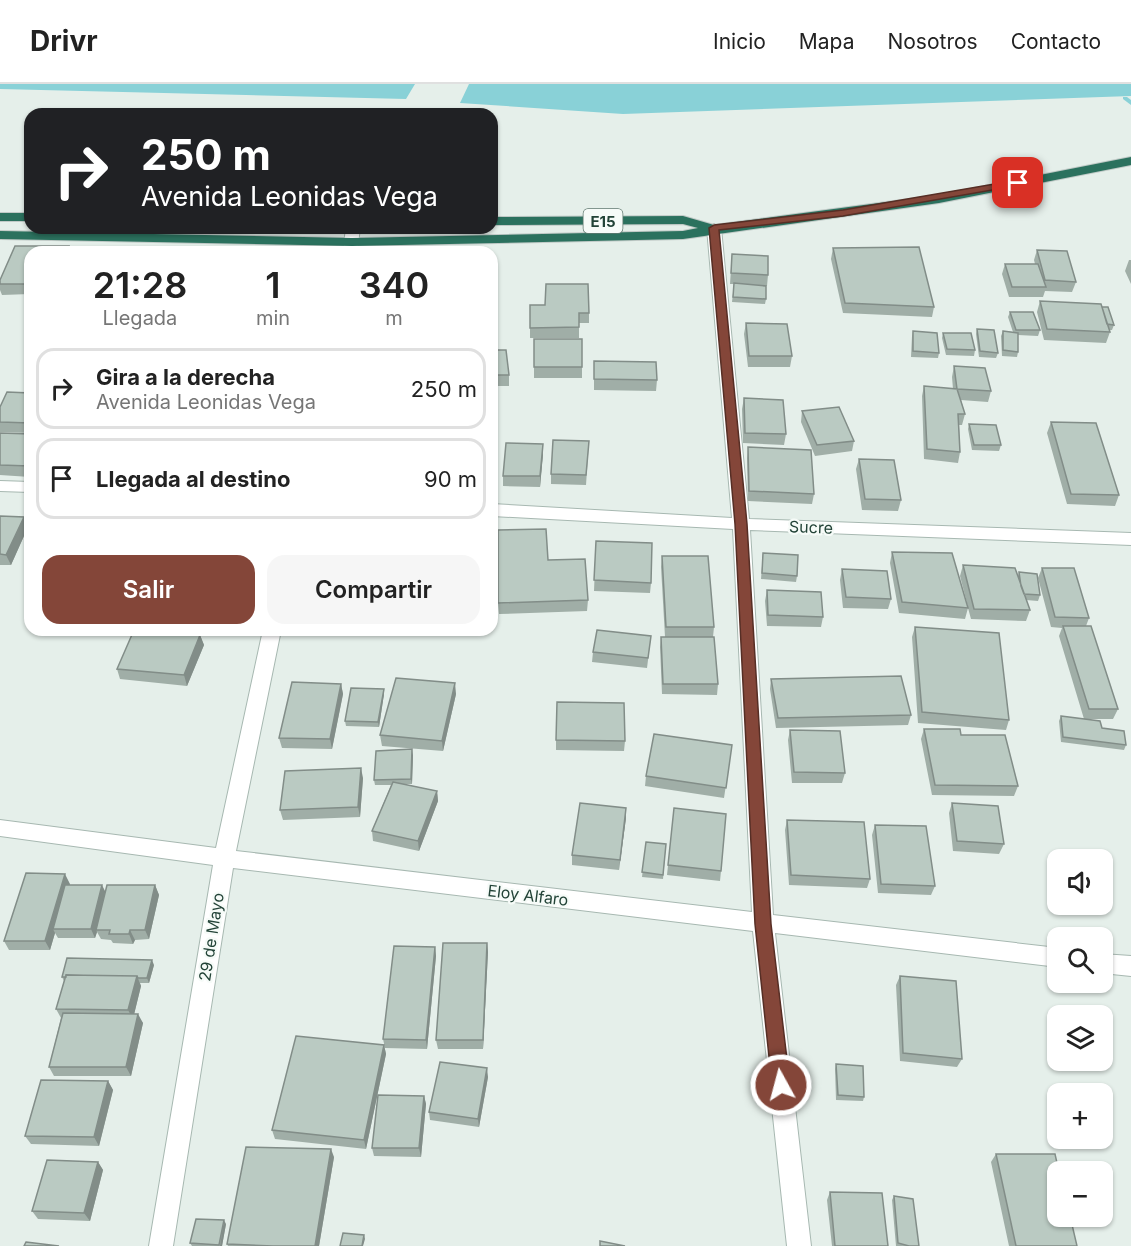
<!DOCTYPE html>
<html lang="es">
<meta charset="utf-8">
<style>
body{margin:0;font-family:Inter,sans-serif;background:#f6f6f6;color:#222;height:100vh;display:flex;flex-direction:column;font-size:22px;white-space:nowrap}
*{box-sizing:border-box;margin:0}
p{font-size:20px;color:#767676}
.icon{flex:none;width:33px;height:33px;fill:none;stroke:currentColor;stroke-width:2;stroke-linecap:round;stroke-linejoin:round}
.map{position:relative;flex:1;overflow:hidden}
.details{position:absolute;left:24px;top:162px;width:474px;height:390px;display:flex;flex-direction:column;background:#fff;border-radius:18px;box-shadow:0 2px 4px #0004}
.details>*{flex:none}
.guide{position:absolute;left:24px;top:24px;width:474px;height:126px;border-radius:18px;box-shadow:0 2px 4px #0004;background:#202124;color:#fff;overflow:hidden}
.fabs{position:absolute;left:1047px;top:765px;display:grid;gap:12px}
.fabs a{display:grid;place-items:center;width:66px;height:66px;border-radius:12px;background:#fff;box-shadow:0 2px 4px #0004;font-size:30px}
.pin{position:absolute;display:grid;place-items:center;width:51px;height:51px;color:#fff;margin:-26px;border-radius:12px;box-shadow:0 3px 9px #0006}
.me{position:absolute;width:66px;margin:-33px;rotate:353deg;stroke-linejoin:round;filter:drop-shadow(0 0 4px #0008)}
.turn{display:flex;align-items:center;gap:21px;height:126px;padding:0 18px;font-size:27px}
.turn .icon{width:78px;height:78px;stroke-width:2.5}
.turn b{display:block;font-size:42px;line-height:51px}
.eta{display:flex;justify-content:space-evenly;align-items:center;height:102px;text-align:center}
.eta b{font-size:36px;font-weight:600;line-height:42px}
.button{display:flex;gap:12px;margin-top:auto;padding:12px 18px}
.button a{flex:1;height:69px;border-radius:18px;background:#844639;color:#fff;font-size:24px;font-weight:600;line-height:69px;text-align:center}
.button a+a{background:#f6f6f6;color:#222}
ul{padding:0;list-style:none}
li{display:flex;align-items:center;gap:18px;height:81px;margin:0 12px 9px;padding:0 6px;border:3px solid #e0e0e0;border-radius:18px}
li div{flex:1}
li b{display:block;font-size:22px}
li em{font-style:normal}
header{display:flex;align-items:center;gap:36px;box-sizing:border-box;height:84px;padding:0 30px;background:#fff;border-bottom:2px solid #e0e0e0}
header strong{font-size:28px}
nav{display:flex;gap:33px;margin-inline-start:auto;font-size:21px}
.map>svg:first-child{display:block}
.water{fill:#89d1d7}
.lines{fill:none;stroke-linecap:round;stroke-linejoin:round}
.stream{fill:#89d1d7;fill-rule:evenodd}
.minor-casing{stroke:#a7b8b1;stroke-width:2}
.highway-casing{stroke:#c1cac7;stroke-width:2}
.minor{fill:#fff;fill-rule:evenodd}
.highway{fill:#2b715e;fill-rule:evenodd}
.wall{fill:#a0aea7}
.shaded-wall{fill:#828d88}
.building{fill:#bacac2;stroke:#828d88;stroke-width:1.5}
.route{fill:#844639;stroke:#562e25;stroke-width:1.5}
.labels{text-anchor:middle;dominant-baseline:central;stroke-width:4.5;stroke-linejoin:round;paint-order:stroke}
.shield{fill:#f6fbf8;stroke:#627a71;stroke-width:1.5}
.shield-label{font-size:15px;font-weight:bold;fill:#224337}
.street-label{font-size:16px;fill:#224337;stroke:#f6fbf8}
</style>
<header>
<strong>Drivr</strong>
<nav><a>Inicio</a><a>Mapa</a><a>Nosotros</a><a>Contacto</a></nav>
</header>
<div class="map">
<svg width="1131" height="1162" viewBox="0 0 1131 1162">
<rect width="100%" height="100%" fill="#e5efea"/>
<path class="water" d="M0 0H415L406 15 0 5Z
M469 0H1131V12L623 30 460 19Z"/>
<g class="lines">
<path class="stream" d="M1123 13H1127L1131 16V21L1123 15Z"/>
<defs>
<path id="minor" d="M714 140 721 144 749 435 1131 449V461L750 446 773 831 1058 864V883L775 849 811 1162H787L753 847 233 784 173 1162H149L213 781 0 752V736L216 764 263 546H281L236 767 752 828 733 445 492 432V420L732 434 707 144Z
M346 144H360L357 168H343Z
M0 397 30 398V408L0 407Z
M1102 870 1131 872V892L1102 889Z"/>
<path id="highway" d="M1131 73V81L939 119 683 155 352 162 0 155V147L352 154 683 147 698 144 683 140 492 141V133L683 132 714 141 939 111Z
M0 129H30V137H0Z"/>
</defs>
<use href="#minor" class="minor-casing"/>
<use href="#highway" class="highway-casing"/>
<use href="#minor" class="minor"/>
<use href="#highway" class="highway"/>
</g>
<path class="wall" d="M15 162H69L71 168H30V210L2 211 0 206V196Z
M833 164 934 223 932 233 843 229 831 175Z
M1037 166 1076 198 1072 208 1045 207 1043 213H1009L1002 190 1005 180H1035L1034 176Z
M732 170 768 191 767 202 754 201 766 215 765 220 732 218 734 200H730Z
M1129 176H1131V200L1125 187Z
M1040 217 1102 223 1114 241 1112 246H1109L1110 248 1106 259 1044 256 1037 228Z
M530 221 589 229V239H579V254H530Z
M1010 228 1040 246 1038 252 1018 251V268L1017 273 1002 272 1001 252 1003 247 1013 248 1008 233Z
M746 239 792 272 790 283H748L744 250Z
M977 245 998 269 996 274 979 273 976 250Z
M913 247 939 269 938 274 911 273 912 252Z
M943 249 975 266 974 272 946 271 942 254Z
M534 255H582V294H534Z
M492 266 509 291V302H492Z
M594 277 657 296 656 307 594 306Z
M954 282 991 307 988 318 961 316 965 330 962 341H959L960 368 958 379 924 375 922 312 924 302 953 305 952 293Z
M30 309V349L0 348V323Z
M744 314 786 350 784 361 743 359 742 325Z
M802 327 854 357 852 367 815 372 801 338Z
M1051 338 1119 411 1115 422 1067 420 1047 349Z
M969 340 1001 361 999 367 972 366 968 345Z
M0 349 30 350V393L0 391Z
M589 357 586 401 551 400V390Z
M748 363 814 410 812 420 748 417 747 374Z
M543 370 540 403 503 402V392Z
M859 375 901 416 898 427 862 426 856 385Z
M0 432 24 433 28 443 11 481H0Z
M596 457 651 499 650 509 594 507Z
M892 468 968 523 960 492 963 481 1018 492 1019 488 1040 511 1038 517 1026 516 1030 526 1026 537 971 535 968 524 965 535 899 529 890 479Z
M763 469 797 492 796 498 761 495Z
M662 472 714 543 713 553 718 600 717 611 662 610 660 563 661 553H665L661 483Z
M548 476 588 516 587 527 499 530 498 519Z
M1042 484 1089 534 1086 542 1118 625 1113 635H1087L1126 661 1124 666 1061 658 1059 637 1061 632 1084 635 1059 552 1062 544 1051 543 1038 494Z
M842 485 891 515 888 525 843 524 840 496Z
M767 506 823 533 821 543 767 542 765 517Z
M915 543 1009 636 1006 646 918 639 912 553Z
M200 551 204 561 187 602 120 595 117 585Z
M651 552 647 584 592 578 593 568Z
M771 595 911 631 908 641 776 644 770 605Z
M341 600 343 610 332 665 282 664 279 654Z
M384 610 379 643 346 642 345 637Z
M456 610 443 667 382 662 380 651Z
M924 645 961 651 1018 702 1014 712 932 711 921 655Z
M790 646 845 689 842 699H792L788 656Z
M556 656 625 657 624 667 556 666Z
M732 661 724 714 645 702 646 692Z
M413 671 412 700H403L437 707 438 717 419 767 373 757 372 747 391 701H375L374 696Z
M363 694 360 733 283 736 280 726Z
M952 719 1004 760 999 770 953 767 949 729Z
M674 724 721 787 720 797 667 791Z
M626 734 619 786 572 781V771Z
M787 736 870 795 867 804 789 801 785 746Z
M875 741 935 802 931 811 878 809 872 751Z
M646 758 666 760 663 795 642 793Z
M70 800V801L105 808 155 801 159 811 149 855 135 856 133 860 113 859 111 856 101 855 97 848 95 854H58L55 849 50 866H9L4 857Z
M487 859 488 868 483 965H438L436 956Z
M435 863 436 872 427 965 385 964 383 955Z
M154 881 149 899H140L141 902 134 930 143 939 131 992H54L49 983 61 934 56 925 64 897 62 893Z
M900 892 962 975 957 983 900 977 896 901Z
M384 961 386 970 366 1065 275 1055 272 1046Z
M836 980 864 1013 863 1017 836 1016 835 985Z
M488 993 479 1043 430 1036 429 1028Z
M108 997 113 1006 99 1062 31 1060 25 1052Z
M424 1012 426 1020 421 1073 374 1072 372 1064Z
M996 1070 1077 1162H1009L991 1078Z
M334 1073 319 1162H228L227 1160Z
M98 1078 103 1086 90 1137 38 1135 32 1127Z
M830 1108 888 1162H832L827 1116Z
M894 1112 919 1162H896L892 1116Z
M226 1140 222 1162H192L190 1159Z"/>
<path class="shaded-wall" d="M543 360V370L540 403V392Z
M24 433 28 443 11 481 6 471Z
M200 551 204 561 187 602 184 591Z
M455 599 456 610 443 667 442 657Z
M341 600 343 610 332 665 330 655Z
M384 605V610L379 643 378 638Z
M412 665 413 671 412 700 411 695Z
M361 684 363 694 360 733 358 723Z
M437 707 438 717 419 767 418 757Z
M626 724V734L619 786 620 776Z
M65 790 70 800 57 845H53L55 849 50 866 45 857Z
M102 801 107 811 96 846 97 848 95 854 91 845Z
M155 801 159 811 149 855 145 846Z
M130 846 135 856 133 860 129 850Z
M487 859 488 868 483 965V956Z
M435 863 436 872 427 965 426 956Z
M152 876 154 881 149 899 147 894Z
M137 892 141 902 133 935 128 926Z
M138 930 143 939 131 992 126 983Z
M384 961 386 970 366 1065 364 1056Z
M487 984 488 993 479 1043 478 1035Z
M108 997 113 1006 99 1062 94 1053Z
M424 1012 426 1020 421 1073 419 1064Z
M331 1065 334 1073 319 1162H315Z
M98 1078 103 1086 90 1137 84 1129Z
M224 1136 226 1140 222 1162H220Z
M364 1151 365 1155 363 1162H362Z"/>
<path class="building" d="M15 162H69L67 168H30V200H0V196Z
M919 163 934 223 845 219 833 164Z
M1037 166 1067 167 1076 198 1045 196Z
M248 167 283 168H248Z
M732 170 768 172V191L731 189Z
M1005 180H1038L1046 203H1012Z
M734 199 766 202V215L733 213Z
M546 200H588L589 229H579V243L530 244V221H545Z
M1040 217 1101 220 1110 248 1047 245Z
M1102 223H1108L1114 241 1107 240Z
M1010 228H1033L1040 246H1016Z
M746 239 787 240 792 272H749Z
M977 245 994 246 998 269 980 267Z
M913 247 937 249 939 269 913 267Z
M1003 247 1018 249V268L1003 266Z
M943 249H971L975 266 947 265Z
M534 255H582V283H534Z
M492 266H506L509 291H492Z
M594 277 656 278 657 296 594 295Z
M954 282 985 284 991 307 957 305Z
M924 302 957 305 965 330H958L960 368 927 365Z
M7 308 30 309V339L0 338V323Z
M744 314 783 316 786 350 745 349Z
M839 323 854 357 817 361 802 327Z
M1051 338 1096 339 1119 411 1071 410Z
M969 340 996 341 1001 361H974Z
M0 349 30 350V382L0 381Z
M553 356 589 357 586 391 551 390Z
M506 359 543 360 540 392H503Z
M748 363 811 366 814 410 749 407Z
M859 375 894 376 901 416 865 415Z
M0 432 24 433 6 471 0 470Z
M546 445 548 476 585 475 588 516 498 519V446Z
M596 457 652 459 651 499 594 496Z
M892 468 952 469 968 524 902 518Z
M763 469 798 471 797 492 762 489Z
M662 472H708L714 543H666Z
M963 481 1015 484 1030 526 974 525Z
M1042 484H1074L1089 534 1055 533Z
M842 485 887 487 891 515 846 513Z
M1019 488 1037 490 1040 511 1024 510 1021 502Z
M767 506 821 508 823 533 768 531Z
M1063 542H1091L1118 625H1089Z
M915 543 999 549 1009 636 922 628Z
M134 546H149L200 551 184 591 117 585Z
M597 546 651 552 648 574 593 568Z
M661 553H714L718 600H663Z
M901 592 911 631 778 634 771 595Z
M396 594 455 599 442 657 380 651Z
M292 598 341 600 330 655 279 654Z
M351 604 384 605 378 638 345 637Z
M557 618 624 619 625 657 556 656Z
M1061 632 1100 637 1102 644 1124 647 1126 661 1063 653Z
M924 645H960L961 651H1005L1018 702 935 701Z
M790 646 840 647 845 689 794 688Z
M654 650 732 661 726 704 646 692Z
M412 665 411 695 374 696 376 667Z
M361 684 358 723 280 726 285 687Z
M393 698 437 707 418 757 372 747Z
M580 719 626 724 620 776 572 771Z
M952 719 998 722 1004 760 957 757Z
M674 724 726 730 721 787 668 781Z
M787 736 864 738 870 795 791 791Z
M875 741 926 742 935 802 881 800Z
M646 758 666 760 663 791 642 788Z
M26 789 65 790 45 857H4Z
M65 801H102L91 845H53Z
M107 801H155L145 846H130L129 850H109L110 846H96Z
M443 859H487L483 956H436Z
M394 862 435 863 426 956 383 955Z
M67 874 152 876 147 894H138L137 892 66 891V893H62Z
M66 891 137 892 128 926 56 925Z
M900 892 956 897 962 975 903 969Z
M63 929 138 930 126 983H49Z
M296 952 384 961 364 1056 272 1046Z
M440 978 487 984 478 1035 429 1028Z
M836 980 863 982 864 1013 838 1011Z
M41 996 108 997 94 1053 25 1052Z
M378 1011 424 1012 419 1064H372Z
M246 1063 331 1065 315 1162H273L227 1160Z
M996 1070H1055L1059 1088H1058V1132H1070L1077 1162H1016Z
M47 1076 98 1078 84 1129 32 1127Z
M830 1108 882 1109 888 1162H835Z
M894 1112 913 1115 919 1162H909L898 1159Z
M196 1135 224 1136 219 1161 190 1159Z
M343 1149 364 1151 362 1162H340Z
M600 1157 625 1162H600Z
M26 1158 59 1162H24Z"/>
<path class="route" d="M1018 96 1021 97V101L843 132 719 146 747 440 771 840 790 1001 787 1007 781 1009 775 1007 772 1001 755 840 735 440 709 144 714 141 843 126Z"/>
<g class="labels">
<rect class="shield" x="583.5" y="125" width="39" height="24" rx="4.5"/>
<g class="shield-label">
<text x="603" y="137">E15</text>
</g>
<g class="street-label">
<text transform="translate(811 443) rotate(2)">Sucre</text>
<text transform="translate(528 811) rotate(7)">Eloy Alfaro</text>
<text transform="translate(211 853) rotate(-81)">29 de Mayo</text>
</g>
</g>
</svg>
<div class="fabs">
<a><svg class="icon" aria-label="sound" viewBox="0 0 24 24"><path d="M4 9h4l5-4v14l-5-4H4zM17 9q2 3 0 6"/></svg></a>
<a><svg class="icon" aria-label="search" viewBox="0 0 24 24"><circle cx="10" cy="10" r="6"/><path d="M15 15l6 6"/></svg></a>
<a><svg class="icon" aria-label="layers" viewBox="0 0 24 24"><path d="M12 4l9 5-9 5-9-5zM3 14l9 5 9-5"/></svg></a>
<a>+</a>
<a>−</a>
</div>
<div class="pin" style="left:1018px;top:99px;background:#d93025"><svg class="icon" aria-label="arrive" viewBox="0 0 24 24"><path d="M6 21V4h12l-3 4 3 4H6"/></svg></div>
<svg class="me" style="left:781px;top:1001px" viewBox="-20 -20 40 40"><circle r="17" fill="#844639" stroke="#fff" stroke-width="3"/><path d="M0-11L8 9 0 5-8 9z" fill="#fff"/></svg>
<div class="guide">
<div class="turn"><svg class="icon" aria-label="right" viewBox="0 0 24 24"><path d="M7 20v-9h11M14 6l5 5-5 5"/></svg><div><b>250 m</b>Avenida Leonidas Vega</div></div>
</div>
<section class="details">
<div class="eta">
<div><b>21:28</b><p>Llegada</p></div>
<div><b>1</b><p>min</p></div>
<div><b>340</b><p>m</p></div>
</div>
<ul>
<li><svg class="icon" aria-label="right" viewBox="0 0 24 24"><path d="M7 20v-9h11M14 6l5 5-5 5"/></svg><div><b>Gira a la derecha</b><p>Avenida Leonidas Vega</p></div><em>250 m</em></li>
<li><svg class="icon" aria-label="arrive" viewBox="0 0 24 24"><path d="M6 21V4h12l-3 4 3 4H6"/></svg><div><b>Llegada al destino</b></div><em>90 m</em></li>
</ul>
<div class="button"><a>Salir</a><a>Compartir</a></div>
</section>
</div>
